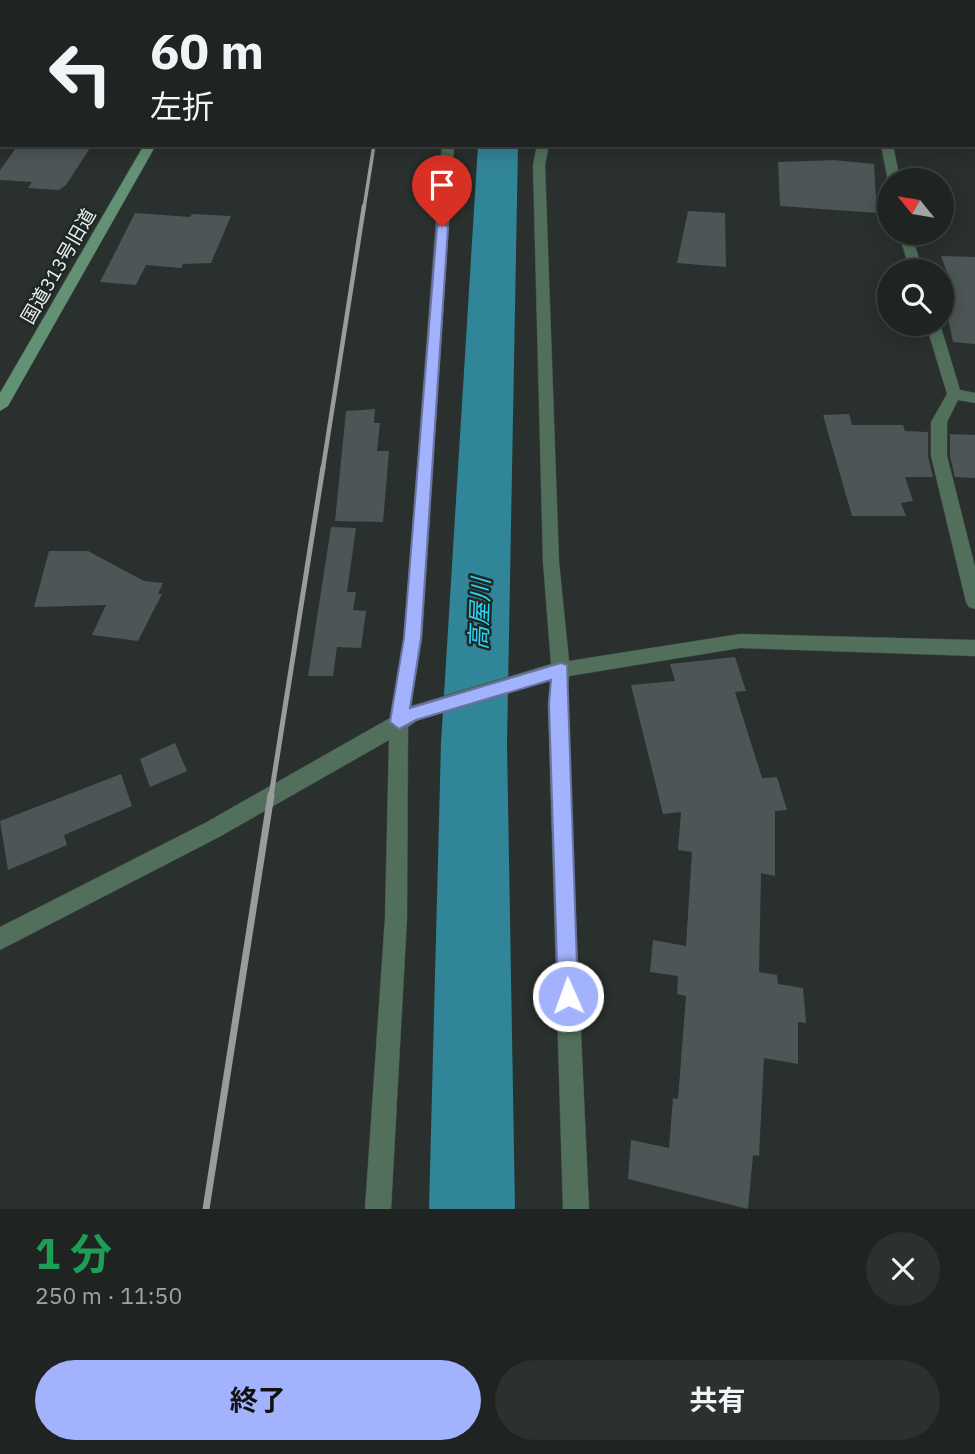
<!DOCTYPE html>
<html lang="ja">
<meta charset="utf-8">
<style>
body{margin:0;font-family:"IBM Plex Sans","Noto Sans JP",sans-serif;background:#2c302f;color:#f1f3f6;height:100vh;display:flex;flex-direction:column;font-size:26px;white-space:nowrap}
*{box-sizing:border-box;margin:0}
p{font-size:23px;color:#a1a4a5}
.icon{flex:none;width:38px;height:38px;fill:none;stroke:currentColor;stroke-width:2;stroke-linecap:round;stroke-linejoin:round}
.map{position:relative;height:1209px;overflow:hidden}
.drawer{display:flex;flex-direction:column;background:#1f2422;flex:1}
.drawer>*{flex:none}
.banner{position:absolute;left:0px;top:0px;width:976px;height:147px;box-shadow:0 4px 18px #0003,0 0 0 2px #3c4140;background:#1f2422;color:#f1f3f6;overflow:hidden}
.needle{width:46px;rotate:300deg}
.buttons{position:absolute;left:877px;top:168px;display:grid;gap:14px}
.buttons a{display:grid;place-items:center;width:77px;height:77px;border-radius:50%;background:#1f2422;box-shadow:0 4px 18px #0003,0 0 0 2px #3c4140;font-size:35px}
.pin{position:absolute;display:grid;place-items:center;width:60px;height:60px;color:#fff;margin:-72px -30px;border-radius:50% 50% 50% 0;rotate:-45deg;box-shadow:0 0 7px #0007}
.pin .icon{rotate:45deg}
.me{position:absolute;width:77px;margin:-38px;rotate:358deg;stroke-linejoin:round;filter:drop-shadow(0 0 5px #0008)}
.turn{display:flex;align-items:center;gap:24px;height:147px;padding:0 35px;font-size:32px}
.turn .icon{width:91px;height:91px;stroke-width:2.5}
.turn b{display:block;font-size:49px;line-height:60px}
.round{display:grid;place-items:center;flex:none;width:74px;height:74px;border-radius:37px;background:#2c302f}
.headline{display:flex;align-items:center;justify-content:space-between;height:119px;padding:0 35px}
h1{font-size:42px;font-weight:700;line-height:52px;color:#1e9e55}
.button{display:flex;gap:14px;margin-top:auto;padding:14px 35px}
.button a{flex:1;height:80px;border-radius:42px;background:#a3b2fd;color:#111;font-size:28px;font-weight:700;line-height:80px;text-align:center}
.button a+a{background:#2c302f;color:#f1f3f6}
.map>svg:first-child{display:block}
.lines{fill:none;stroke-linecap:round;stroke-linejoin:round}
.river{fill:#318598;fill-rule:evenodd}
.building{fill:#4d5656}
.street-casing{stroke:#444b49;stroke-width:1}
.secondary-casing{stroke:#444b49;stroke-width:1}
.street{fill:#516f5b;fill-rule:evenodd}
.secondary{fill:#629273;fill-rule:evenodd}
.rail-far3{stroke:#989d9b;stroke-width:3.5}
.rail-far2{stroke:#989d9b;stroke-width:4.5}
.rail-far1{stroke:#989d9b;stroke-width:5}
.rail{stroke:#989d9b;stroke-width:7}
.route{fill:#a3b2fd;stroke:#6a74a4;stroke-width:2}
.labels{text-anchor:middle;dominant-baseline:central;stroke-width:5;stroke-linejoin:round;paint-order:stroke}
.far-street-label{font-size:19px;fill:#e9eeec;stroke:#1f2724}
.water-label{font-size:24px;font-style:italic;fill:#2ad4f4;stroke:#1f2724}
</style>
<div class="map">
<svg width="975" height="1209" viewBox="0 0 975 1209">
<rect width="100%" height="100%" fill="#29302e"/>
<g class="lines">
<path class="river" d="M615 0H652L614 2Z
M478 145H518L507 743 515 1209H429L441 743Z"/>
</g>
<path class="building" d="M18 145H92L66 185 59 190 28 188 32 182 0 180V170Z
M834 160 874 164 877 213 780 206 778 162Z
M688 211 725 213 726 267 677 263Z
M135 213 190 217 192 214 231 216 211 263 183 264 181 268 146 265 136 285 100 282Z
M941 256 975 257V344L953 342 942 289H953Z
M375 409 374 423H380L377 451H389L383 522 335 521 346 411Z
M849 414 852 425H903L905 431 928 432V456L933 477H905L913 501 901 503 906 516H852L823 415Z
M950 434 975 435V478L955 477 950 456Z
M331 527 356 528 347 592H356L353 610 366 611 361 648 337 647 333 676H308Z
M49 551H88L144 581 163 583 158 594H162L138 641 92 635 106 605 34 607Z
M735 657 746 691 735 692 762 778 777 777 787 810 775 811V876L761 873 759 972 777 975 778 984 803 988 806 1023 798 1022V1064L764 1058 759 1156 753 1155 748 1209 628 1179 631 1140 669 1148 673 1098 678 1099 686 996 677 994 678 976 650 972 653 940 686 946 692 852 678 850 681 812 663 814 631 685 675 681 670 664Z
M175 743 187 771 150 787 140 759Z
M121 774 132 806 64 835 67 845 8 870 0 821Z"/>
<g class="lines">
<defs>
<path id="street" d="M465 0H520L521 1 466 2Z
M581 0H593L580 2Z
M686 0H699L685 2Z
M828 0H838L839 2H829Z
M0 50H2V56H0Z
M442 145H454L422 638 411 706 551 664 543 562 533 165 537 145H549L545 165 559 562 569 661 740 634 975 640V656L740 648 569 676 566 703 589 1209H563L548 703 551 680 418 720 408 727 407 918 391 1209H365L385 918 389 740 219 837 0 950V927L205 823 390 718 404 638Z
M881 145H893L900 180H888Z
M899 233H911L923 271H910Z
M926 324H940L960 390 975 393V403L958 400 947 422V456L975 567V609L969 607 966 602 931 456V422L947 394Z"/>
<path id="secondary" d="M227 0H237L226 2Z
M144 145H156L8 406 0 411V393Z"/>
</defs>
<use href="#street" class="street-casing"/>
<use href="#secondary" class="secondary-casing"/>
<use href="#street" class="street"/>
<use href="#secondary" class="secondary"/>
<path class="rail-far3" d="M364 208 374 145"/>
<path class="rail-far2" d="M323 468 364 206"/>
<path class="rail-far1" d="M271 796 323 467"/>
<path class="rail" d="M206 1209 271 795"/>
</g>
<path class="route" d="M442 224 448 227 421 638 410 708 561 663 567 665 578 996 575 1003 568 1006 561 1003 558 996 549 703 551 680 416 720 399 729 390 722 404 638 437 227Z"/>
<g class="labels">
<g class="far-street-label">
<text transform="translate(58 266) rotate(-60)">国道313号旧道</text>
</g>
<g class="water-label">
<text transform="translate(479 614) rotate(-88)">高屋川</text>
</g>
</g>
</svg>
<div class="buttons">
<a><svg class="needle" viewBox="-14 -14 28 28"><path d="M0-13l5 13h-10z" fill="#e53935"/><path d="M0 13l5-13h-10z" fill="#a1a4a5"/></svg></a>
<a><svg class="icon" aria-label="search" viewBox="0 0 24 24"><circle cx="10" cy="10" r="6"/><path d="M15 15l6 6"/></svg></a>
</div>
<div class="pin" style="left:442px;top:227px;background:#d93025"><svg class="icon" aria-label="arrive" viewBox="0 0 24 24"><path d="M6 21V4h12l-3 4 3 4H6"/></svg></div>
<svg class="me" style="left:568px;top:996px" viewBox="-20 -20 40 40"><circle r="17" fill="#a3b2fd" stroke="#fff" stroke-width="3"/><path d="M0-11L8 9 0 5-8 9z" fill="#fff"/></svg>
<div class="banner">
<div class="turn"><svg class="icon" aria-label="left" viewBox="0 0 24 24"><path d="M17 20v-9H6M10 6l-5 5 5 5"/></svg><div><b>60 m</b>左折</div></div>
</div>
</div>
<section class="drawer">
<div class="headline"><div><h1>1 分</h1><p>250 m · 11:50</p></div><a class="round"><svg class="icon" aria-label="close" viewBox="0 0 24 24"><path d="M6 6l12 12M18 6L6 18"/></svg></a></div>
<div class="button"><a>終了</a><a>共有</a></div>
</section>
